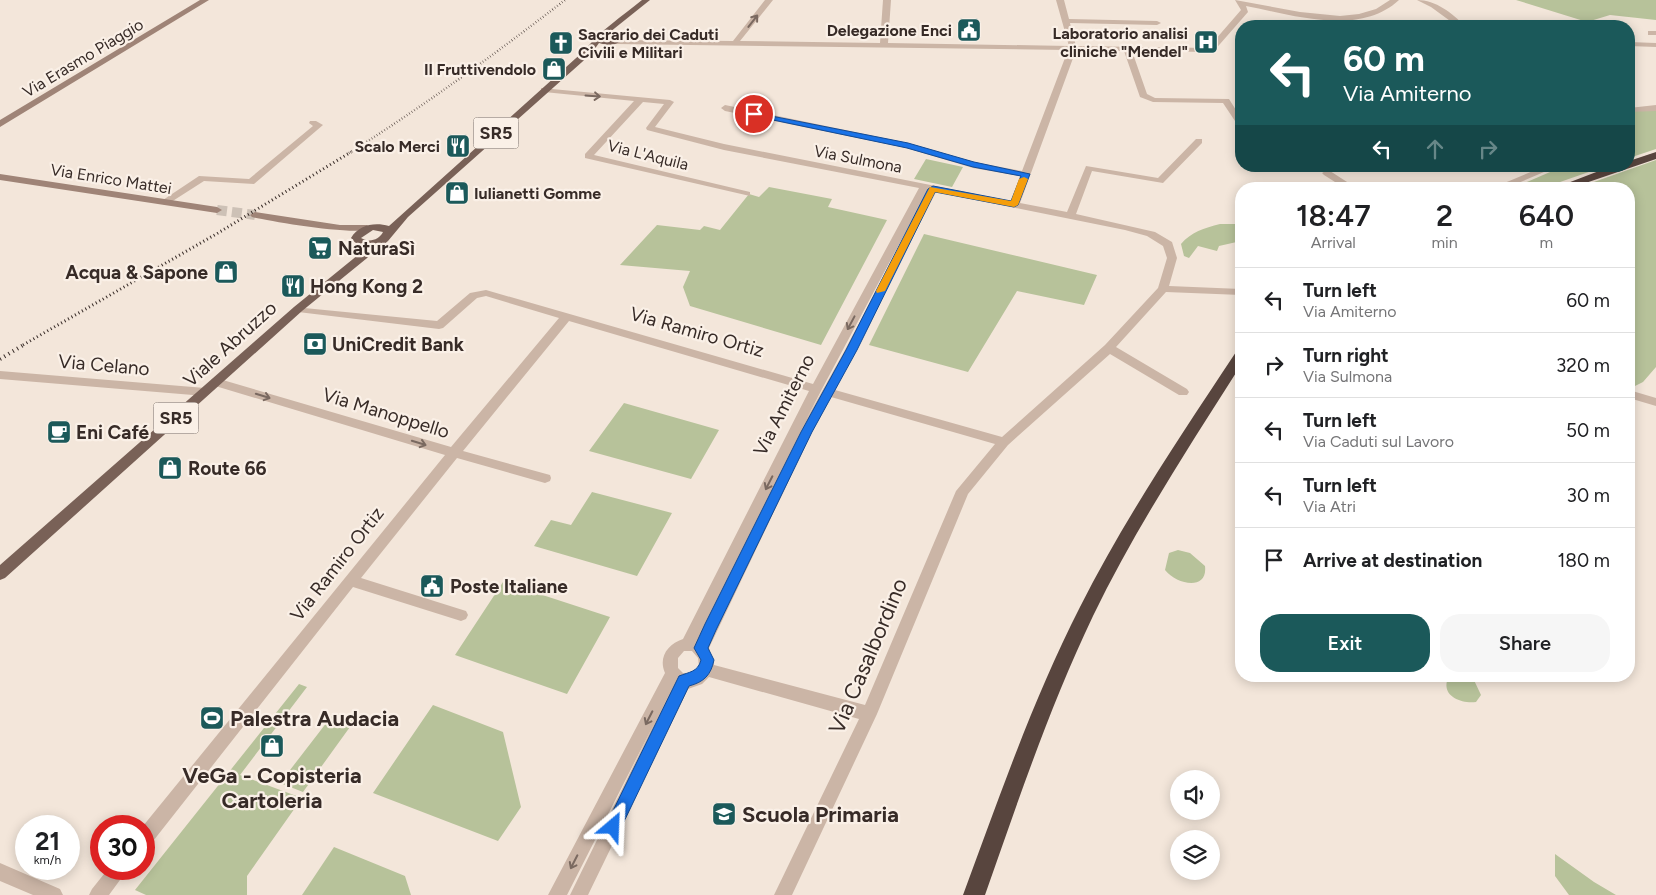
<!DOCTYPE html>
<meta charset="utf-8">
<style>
body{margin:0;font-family:Figtree,sans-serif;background:#f6f6f6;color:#202124;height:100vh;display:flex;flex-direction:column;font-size:19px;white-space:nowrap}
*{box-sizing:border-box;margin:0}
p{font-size:16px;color:#757577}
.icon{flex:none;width:28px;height:28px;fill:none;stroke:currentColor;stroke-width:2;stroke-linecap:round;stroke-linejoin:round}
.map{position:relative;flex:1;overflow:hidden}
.side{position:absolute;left:1235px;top:182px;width:400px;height:500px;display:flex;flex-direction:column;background:#fff;border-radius:20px;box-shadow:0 2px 12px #0003}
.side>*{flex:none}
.guide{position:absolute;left:1235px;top:20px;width:400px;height:152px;border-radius:20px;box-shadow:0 2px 12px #0003;background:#1b595a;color:#fff;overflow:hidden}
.fabs{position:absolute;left:1170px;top:770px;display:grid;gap:10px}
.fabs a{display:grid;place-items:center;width:50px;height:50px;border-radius:50%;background:#fff;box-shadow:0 2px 12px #0003;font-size:25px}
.speed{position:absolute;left:15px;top:815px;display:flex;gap:10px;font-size:25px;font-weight:700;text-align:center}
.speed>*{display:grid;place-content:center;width:65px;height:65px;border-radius:50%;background:#fff;box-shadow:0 2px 12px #0003;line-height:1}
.speed small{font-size:12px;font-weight:400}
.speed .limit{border:8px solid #d22;background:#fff;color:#111}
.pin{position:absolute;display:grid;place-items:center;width:42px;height:42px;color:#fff;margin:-21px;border:2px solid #fff;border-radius:50%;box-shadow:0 1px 5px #0007}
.me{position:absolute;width:55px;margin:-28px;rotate:26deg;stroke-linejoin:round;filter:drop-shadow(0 0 4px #0008)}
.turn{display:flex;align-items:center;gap:18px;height:105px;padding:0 25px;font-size:22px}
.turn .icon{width:65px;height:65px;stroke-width:2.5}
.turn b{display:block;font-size:35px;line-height:42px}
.lanes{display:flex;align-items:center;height:48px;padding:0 25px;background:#0003;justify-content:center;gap:25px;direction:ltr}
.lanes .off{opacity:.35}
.eta{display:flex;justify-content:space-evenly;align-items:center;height:85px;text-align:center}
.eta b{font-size:30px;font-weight:600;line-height:35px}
.cta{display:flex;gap:10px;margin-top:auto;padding:10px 25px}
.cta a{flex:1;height:58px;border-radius:20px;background:#1b595a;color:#fff;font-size:20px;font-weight:600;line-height:58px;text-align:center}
.cta a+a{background:#f6f6f6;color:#202124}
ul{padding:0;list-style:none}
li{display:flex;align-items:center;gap:15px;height:65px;padding:0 25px;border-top:1px solid #e0e0e0}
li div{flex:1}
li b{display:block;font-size:19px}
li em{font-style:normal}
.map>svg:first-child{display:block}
.green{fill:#b7c29a}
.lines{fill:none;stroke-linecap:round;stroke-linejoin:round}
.secondary-tunnel{stroke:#cdc1b6;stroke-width:10;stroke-dasharray:10 5;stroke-linecap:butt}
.street{fill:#cbb5a6;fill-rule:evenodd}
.secondary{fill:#9f8477;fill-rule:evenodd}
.primary{fill:#796157;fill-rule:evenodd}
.highway{fill:#58453e;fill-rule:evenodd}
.rail-far2{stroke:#372b27;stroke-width:2.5;stroke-dasharray:0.5 2.5;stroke-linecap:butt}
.rail-far1{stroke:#372b27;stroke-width:3;stroke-dasharray:1 3;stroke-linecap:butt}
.rail{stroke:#372b27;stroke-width:4;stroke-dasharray:1 4;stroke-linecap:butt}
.oneway{stroke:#7a6960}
.route{fill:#1a73e8;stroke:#114b97}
.slow{fill:#f59e0b}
.labels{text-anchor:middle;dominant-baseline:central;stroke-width:4.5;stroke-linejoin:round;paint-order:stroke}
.far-poi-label{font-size:16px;font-weight:bold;fill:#372b27;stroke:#faf0e7;text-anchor:end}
.far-street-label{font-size:16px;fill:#372b27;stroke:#faf0e7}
.shield{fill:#faf0e7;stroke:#726661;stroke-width:1}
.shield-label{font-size:18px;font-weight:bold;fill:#372b27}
.poi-label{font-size:19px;font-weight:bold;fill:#372b27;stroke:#faf0e7;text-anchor:start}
.street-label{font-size:19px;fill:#372b27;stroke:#faf0e7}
.near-street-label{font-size:22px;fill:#372b27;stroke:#faf0e7}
.near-poi-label{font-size:22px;font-weight:bold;fill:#372b27;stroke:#faf0e7;text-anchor:start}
</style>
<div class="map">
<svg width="1656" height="895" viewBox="0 0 1656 895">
<rect width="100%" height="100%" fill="#f3e6da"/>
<path class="green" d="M1516 0H1656V20L1610 15 1587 22Z
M1656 109V149L1629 158V111Z
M926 159 963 167 952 187 914 179Z
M1656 160V367L1643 382 1629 389V189H1574Z
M1564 166H1606L1540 189H1511Z
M769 187 832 199 828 207 887 220 821 345 690 306 683 287 690 271 620 265 657 225 700 230 704 226 720 230 749 194 759 197Z
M1220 224H1241V241L1219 246 1217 251 1198 246 1189 258 1184 256 1181 244C1191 232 1204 228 1220 224Z
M924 234 1097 275 1084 305 1017 291 968 372 869 345Z
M624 403 719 430 691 479 589 451Z
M592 492 672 513 637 576 534 546 551 520 571 525Z
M1178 550 1190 553 1205 566C1208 591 1177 585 1165 570L1169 553Z
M503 582 610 617 567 694 455 655Z
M1449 676 1473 678 1481 695 1476 702C1460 704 1439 695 1449 676Z
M299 684 307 687 240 775 302 798 247 876V895H146L135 890Z
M433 705 503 732 521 807 498 841 373 793Z
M334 713 355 720 303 792 280 783Z
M334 847 405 876 411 895H302Z
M1555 854 1594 882 1616 895H1569L1555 876Z"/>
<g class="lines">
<path class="secondary-tunnel" d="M217 210 255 215"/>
<path class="street" d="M765 0H773L740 41 880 43 883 0H891L888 43 1069 46 1056 0H1064L1069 19 1157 21 1161 23 1157 25 1070 23 1076 46 1208 48 1241 10 1235 0 1300 12 1340 16 1359 14 1376 9 1390 0H1399C1359 37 1293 15 1246 6L1248 12 1213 52 1132 51 1147 94 1155 98 1229 99 1241 118 1240 125 1237 124 1223 103 1153 102 1140 97 1124 51 1076 50 1020 203 1067 212 1086 166 1158 178 1196 139H1202V143L1163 183 1092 171 1076 214 1155 232 1172 242 1177 258 1169 286 1241 289V295L1166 292 1116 347 1187 389 1189 392 1187 395H1179L1110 354 1008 445 968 494 877 714 792 895H774L859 719 709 677 702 684 688 689 588 895H570L655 722 567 895H548L665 673C658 657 668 644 683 639L809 391 569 321 463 451 550 475 551 478 550 481 545 483 457 458 361 578 466 611 468 615 466 619 461 621 353 587 150 845 144 848 143 826 445 455 212 385 210 382 212 379 216 378 451 447 559 318 486 296 477 298 443 328 439 329 298 312 294 311 293 309 294 307 437 321 470 293 486 290 813 384 919 188 724 150 647 130 646 128 664 104 643 102 594 155 750 192V196L585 158V154L634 101 544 92H541V88L670 100 674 102 655 127 724 144 1011 201 1020 176 973 168 906 148 725 111 721 108 725 105 908 143 974 162 1022 171 1068 50 616 44 612 42 616 40 733 41ZM928 190 845 350 806 420 822 389ZM936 192 1125 230 1147 236 1163 246 1167 258 1158 288 1105 345 1002 437 835 390ZM831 397 995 444 956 491 865 705 714 665 709 648 812 432ZM684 651H692L698 658 699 666 692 674 683 673 678 668V658Z
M1417 0C1436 0 1452 13 1465 26H1457L1431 7Z
M1648 31H1656V35H1648Z
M1629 42 1656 43V47L1629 46Z
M1656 105V111L1629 112V108Z
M310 121H316L323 125 254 184 204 181 168 204 165 205 160 202 199 176 249 179 313 126 309 123Z
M1545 166H1558L1504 189H1490Z
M1327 170 1330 171 1358 189H1346L1324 175 1322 173Z
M0 371 205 388 211 392 205 396 0 379Z
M1629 390 1656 398V406L1629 398Z
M0 863 60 889 63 895H33L0 881Z
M108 869H128L109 895H89L92 889Z"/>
<path class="secondary" d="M200 0H209L0 127V120Z
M0 174 217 207 222 210 217 213 0 180Z
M255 212 340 225H367L372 228C361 237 269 221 252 217L250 215Z"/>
<path class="primary" d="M642 0H650L610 32H619L624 38C617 46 608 46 599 43L591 54 408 217 388 241 302 311 5 578 0 580V565L294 307 369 246C361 246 355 244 351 238 359 225 374 222 389 226L585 50C601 30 621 17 642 0ZM614 36 616 38 610 41 603 40 606 37ZM373 230 383 232C379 240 369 243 361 238Z"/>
<path class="highway" d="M1656 152V159L1568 189H1552L1612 166H1629V161Z
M1241 350V365C1189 447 1135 529 1093 616 1050 706 1018 801 985 895H963C999 798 1033 699 1080 607 1125 518 1181 435 1236 352Z"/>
<path class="rail-far2" d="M349 153C424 106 495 54 565 0"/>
<path class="rail-far1" d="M23 345 218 233 351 152"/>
<path class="rail" d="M0 359 25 344"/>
</g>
<defs><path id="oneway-shaft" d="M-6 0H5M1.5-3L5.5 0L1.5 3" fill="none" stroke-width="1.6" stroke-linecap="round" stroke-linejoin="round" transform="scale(1.25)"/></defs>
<g class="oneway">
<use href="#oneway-shaft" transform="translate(753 21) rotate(-52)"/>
<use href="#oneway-shaft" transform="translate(593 96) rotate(4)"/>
<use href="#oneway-shaft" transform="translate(851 323) rotate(118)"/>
<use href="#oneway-shaft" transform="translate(263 396) rotate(17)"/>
<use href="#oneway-shaft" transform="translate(419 443) rotate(17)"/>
<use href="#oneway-shaft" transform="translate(769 483) rotate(117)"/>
<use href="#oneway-shaft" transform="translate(649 718) rotate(117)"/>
<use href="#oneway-shaft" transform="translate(574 862) rotate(117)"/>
</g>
<path class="route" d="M751 112 908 143 974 162 1030 174 1018 205 1014 207 935 192 857 350 812 432 716 630 708 648 714 660C711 675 704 682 689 686L619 832 613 835 608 832 606 827 608 821 679 676C689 672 698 672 701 660L694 648 705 624 801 432 846 350 928 189 933 186 1011 201 1021 176 973 167 907 148 754 116 750 114Z"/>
<path class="slow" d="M1024 177 1028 179 1018 205 1014 207 935 192 885 291 877 293 876 291 930 187 1011 201 1019 179Z"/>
<defs>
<symbol id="civic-square" viewBox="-11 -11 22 22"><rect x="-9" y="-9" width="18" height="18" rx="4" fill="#1b595a" stroke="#faf0e7"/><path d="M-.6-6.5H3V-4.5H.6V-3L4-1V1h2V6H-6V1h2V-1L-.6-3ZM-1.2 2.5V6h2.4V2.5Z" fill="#fff"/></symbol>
<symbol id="hospital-square" viewBox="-11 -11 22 22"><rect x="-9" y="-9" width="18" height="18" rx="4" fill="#1b595a" stroke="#faf0e7"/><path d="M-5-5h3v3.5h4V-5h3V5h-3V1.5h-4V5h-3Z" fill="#fff"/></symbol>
<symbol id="church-square" viewBox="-11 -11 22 22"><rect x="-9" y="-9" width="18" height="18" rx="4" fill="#1b595a" stroke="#faf0e7"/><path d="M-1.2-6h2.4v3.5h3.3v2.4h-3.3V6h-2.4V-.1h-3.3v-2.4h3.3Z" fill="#fff"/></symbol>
<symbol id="shop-square" viewBox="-11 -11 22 22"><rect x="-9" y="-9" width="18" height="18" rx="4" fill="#1b595a" stroke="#faf0e7"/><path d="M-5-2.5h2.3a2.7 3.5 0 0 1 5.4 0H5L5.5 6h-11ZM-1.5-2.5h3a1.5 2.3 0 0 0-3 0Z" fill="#fff"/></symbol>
<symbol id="restaurant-square" viewBox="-11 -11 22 22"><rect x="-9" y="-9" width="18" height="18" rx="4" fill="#1b595a" stroke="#faf0e7"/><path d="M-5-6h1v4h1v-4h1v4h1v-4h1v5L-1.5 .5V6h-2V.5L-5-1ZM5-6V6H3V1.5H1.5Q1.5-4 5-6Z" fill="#fff"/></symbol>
<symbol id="supermarket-square" viewBox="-11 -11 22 22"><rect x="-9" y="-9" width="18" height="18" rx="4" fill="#1b595a" stroke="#faf0e7"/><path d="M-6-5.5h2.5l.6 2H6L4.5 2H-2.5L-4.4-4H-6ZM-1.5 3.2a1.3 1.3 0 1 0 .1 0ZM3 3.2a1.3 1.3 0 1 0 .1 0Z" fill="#fff"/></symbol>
<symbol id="bank-square" viewBox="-11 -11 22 22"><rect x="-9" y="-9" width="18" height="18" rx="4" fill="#1b595a" stroke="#faf0e7"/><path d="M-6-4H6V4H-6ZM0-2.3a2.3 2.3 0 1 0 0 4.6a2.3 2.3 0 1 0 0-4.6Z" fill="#fff"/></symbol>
<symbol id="cafe-square" viewBox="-11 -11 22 22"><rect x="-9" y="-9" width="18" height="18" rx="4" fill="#1b595a" stroke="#faf0e7"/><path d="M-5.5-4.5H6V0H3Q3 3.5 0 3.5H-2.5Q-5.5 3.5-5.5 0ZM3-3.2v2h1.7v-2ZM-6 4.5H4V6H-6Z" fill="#fff"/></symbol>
<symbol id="stadium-square" viewBox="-11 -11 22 22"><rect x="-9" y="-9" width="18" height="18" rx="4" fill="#1b595a" stroke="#faf0e7"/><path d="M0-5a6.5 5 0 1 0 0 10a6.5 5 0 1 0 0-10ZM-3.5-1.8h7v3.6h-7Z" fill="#fff"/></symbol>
<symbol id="school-square" viewBox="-11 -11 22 22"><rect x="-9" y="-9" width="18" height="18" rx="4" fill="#1b595a" stroke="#faf0e7"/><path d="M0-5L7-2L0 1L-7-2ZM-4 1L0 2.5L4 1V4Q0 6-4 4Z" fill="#fff"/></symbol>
</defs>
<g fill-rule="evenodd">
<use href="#civic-square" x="955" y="16" width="28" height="28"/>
<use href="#hospital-square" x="1192" y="28" width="28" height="28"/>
<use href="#church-square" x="547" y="29" width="28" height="28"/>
<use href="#shop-square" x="540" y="55" width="28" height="28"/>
<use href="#restaurant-square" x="444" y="132" width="28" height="28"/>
<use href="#shop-square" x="443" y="179" width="28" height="28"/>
<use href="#supermarket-square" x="306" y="234" width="28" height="28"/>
<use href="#shop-square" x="212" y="258" width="28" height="28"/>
<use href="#restaurant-square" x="279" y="272" width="28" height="28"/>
<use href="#bank-square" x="301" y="330" width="28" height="28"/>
<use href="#cafe-square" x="45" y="418" width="28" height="28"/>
<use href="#shop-square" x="156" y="454" width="28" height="28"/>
<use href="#civic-square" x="418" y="572" width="28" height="28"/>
<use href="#stadium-square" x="198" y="704" width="28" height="28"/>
<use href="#shop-square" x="258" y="732" width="28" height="28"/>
<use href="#school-square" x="710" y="800" width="28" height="28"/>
</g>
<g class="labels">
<g class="far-poi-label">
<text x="952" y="30">Delegazione Enci</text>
<text x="1188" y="33">Laboratorio analisi<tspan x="1188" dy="18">cliniche "Mendel"</tspan></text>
<text x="578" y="34" text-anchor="start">Sacrario dei Caduti<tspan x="578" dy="18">Civili e Militari</tspan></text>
<text x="536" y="69">Il Fruttivendolo</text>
<text x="440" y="146">Scalo Merci</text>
<text x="474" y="193" text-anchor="start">Iulianetti Gomme</text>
</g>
<g class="far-street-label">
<text transform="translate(83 58) rotate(-31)">Via Erasmo Piaggio</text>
<text transform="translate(648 155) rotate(14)">Via L'Aquila</text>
<text transform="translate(858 159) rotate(11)">Via Sulmona</text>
<text transform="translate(111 179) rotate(9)">Via Enrico Mattei</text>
</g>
<g class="shield">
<rect x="473.5" y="117.5" width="45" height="31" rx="4"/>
<rect x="153.5" y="402.5" width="45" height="31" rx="4"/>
</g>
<g class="shield-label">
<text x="496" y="133">SR5</text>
<text x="176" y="418">SR5</text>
</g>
<g class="poi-label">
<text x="338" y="248">NaturaSì</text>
<text x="208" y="272" text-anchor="end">Acqua &amp; Sapone</text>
<text x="310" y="286">Hong Kong 2</text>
<text x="332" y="344">UniCredit Bank</text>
<text x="76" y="432">Eni Café</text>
<text x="188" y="468">Route 66</text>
<text x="450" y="586">Poste Italiane</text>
</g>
<g class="street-label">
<text transform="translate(697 332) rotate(16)">Via Ramiro Ortiz</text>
<text transform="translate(230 344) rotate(-42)">Viale Abruzzo</text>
<text transform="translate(104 365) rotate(5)">Via Celano</text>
<text transform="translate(784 405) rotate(-63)">Via Amiterno</text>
<text transform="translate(386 413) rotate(17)">Via Manoppello</text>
<text transform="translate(337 564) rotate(-52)">Via Ramiro Ortiz</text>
</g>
<g class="near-street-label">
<text transform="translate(868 656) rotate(-67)">Via Casalbordino</text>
</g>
<g class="near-poi-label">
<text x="230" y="718">Palestra Audacia</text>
<text x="272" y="775" text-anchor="middle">VeGa - Copisteria<tspan x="272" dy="25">Cartoleria</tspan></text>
<text x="742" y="814">Scuola Primaria</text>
</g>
</g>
</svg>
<div class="fabs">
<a><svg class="icon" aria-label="sound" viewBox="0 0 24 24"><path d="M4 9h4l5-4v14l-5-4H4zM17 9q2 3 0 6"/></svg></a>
<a><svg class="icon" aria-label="layers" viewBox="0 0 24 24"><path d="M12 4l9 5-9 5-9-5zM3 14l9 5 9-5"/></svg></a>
</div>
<div class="speed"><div>21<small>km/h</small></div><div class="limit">30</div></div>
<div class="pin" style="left:754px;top:114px;background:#d93025"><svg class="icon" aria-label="arrive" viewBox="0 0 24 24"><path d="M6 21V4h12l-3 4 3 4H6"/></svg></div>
<svg class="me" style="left:613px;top:827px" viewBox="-20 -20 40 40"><path d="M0-17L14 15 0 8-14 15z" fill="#1a73e8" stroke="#fff" stroke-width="4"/></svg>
<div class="guide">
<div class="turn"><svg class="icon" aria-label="left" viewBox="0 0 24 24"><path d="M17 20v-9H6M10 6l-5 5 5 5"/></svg><div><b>60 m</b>Via Amiterno</div></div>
<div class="lanes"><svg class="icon" aria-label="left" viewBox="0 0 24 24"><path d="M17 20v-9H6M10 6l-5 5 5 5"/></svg><svg class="icon off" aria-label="ahead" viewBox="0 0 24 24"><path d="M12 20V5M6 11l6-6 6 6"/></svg><svg class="icon off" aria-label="right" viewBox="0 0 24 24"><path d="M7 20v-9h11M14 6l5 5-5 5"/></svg></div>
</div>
<section class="side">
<div class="eta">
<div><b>18:47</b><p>Arrival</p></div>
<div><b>2</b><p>min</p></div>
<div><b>640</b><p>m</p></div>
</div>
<ul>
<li><svg class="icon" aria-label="left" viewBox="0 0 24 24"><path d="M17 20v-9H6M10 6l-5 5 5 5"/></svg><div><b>Turn left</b><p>Via Amiterno</p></div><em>60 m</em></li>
<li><svg class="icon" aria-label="right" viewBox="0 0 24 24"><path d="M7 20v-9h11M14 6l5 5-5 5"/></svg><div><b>Turn right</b><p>Via Sulmona</p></div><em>320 m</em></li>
<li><svg class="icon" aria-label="left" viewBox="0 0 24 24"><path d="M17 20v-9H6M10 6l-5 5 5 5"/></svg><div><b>Turn left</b><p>Via Caduti sul Lavoro</p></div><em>50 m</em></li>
<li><svg class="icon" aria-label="left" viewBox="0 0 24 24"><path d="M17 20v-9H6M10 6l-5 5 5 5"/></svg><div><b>Turn left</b><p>Via Atri</p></div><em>30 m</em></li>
<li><svg class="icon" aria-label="arrive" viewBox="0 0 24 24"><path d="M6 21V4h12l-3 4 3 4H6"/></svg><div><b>Arrive at destination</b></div><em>180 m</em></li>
</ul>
<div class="cta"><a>Exit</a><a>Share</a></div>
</section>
</div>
